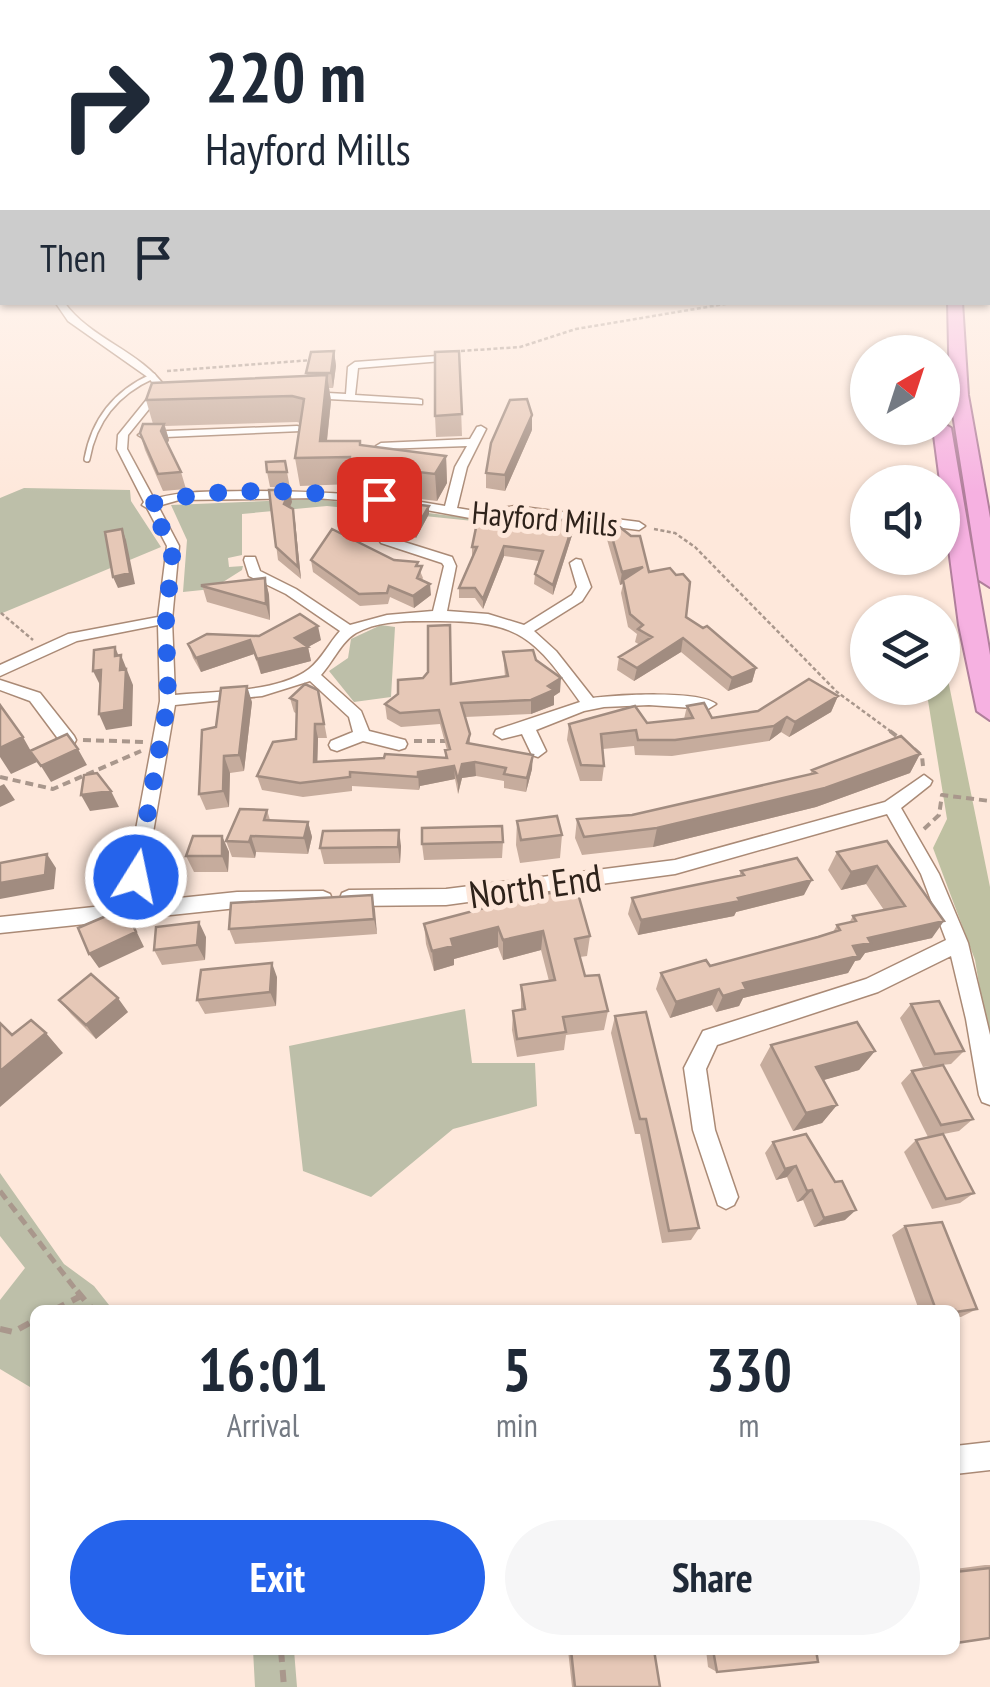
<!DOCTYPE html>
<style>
body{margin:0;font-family:"PT Sans Narrow",sans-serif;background:#f6f6f7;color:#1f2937;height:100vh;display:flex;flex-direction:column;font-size:38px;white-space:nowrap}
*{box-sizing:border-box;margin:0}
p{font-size:32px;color:#747a83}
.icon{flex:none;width:55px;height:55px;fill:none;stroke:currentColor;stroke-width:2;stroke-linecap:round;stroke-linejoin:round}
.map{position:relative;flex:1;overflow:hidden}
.drawer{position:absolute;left:30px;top:1305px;width:930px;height:350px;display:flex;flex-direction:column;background:#fff;border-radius:15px;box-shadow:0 2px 8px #0004}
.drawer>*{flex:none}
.top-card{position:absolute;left:0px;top:0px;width:990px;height:305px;box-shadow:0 2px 8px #0004;background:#fff;color:#1f2937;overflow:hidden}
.needle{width:65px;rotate:39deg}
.buttons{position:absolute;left:850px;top:335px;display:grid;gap:20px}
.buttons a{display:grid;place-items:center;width:110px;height:110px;border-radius:50%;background:#fff;box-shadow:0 2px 8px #0004;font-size:50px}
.pin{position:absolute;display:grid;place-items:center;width:85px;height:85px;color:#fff;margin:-42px;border-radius:20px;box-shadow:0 5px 15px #0006}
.me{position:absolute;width:110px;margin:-55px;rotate:10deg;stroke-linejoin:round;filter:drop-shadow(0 0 8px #0008)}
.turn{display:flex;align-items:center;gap:35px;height:210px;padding:0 40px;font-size:45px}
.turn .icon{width:130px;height:130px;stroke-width:2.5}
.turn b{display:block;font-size:70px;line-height:85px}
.then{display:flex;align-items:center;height:95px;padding:0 40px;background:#0003;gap:20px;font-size:38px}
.eta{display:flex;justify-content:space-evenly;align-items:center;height:170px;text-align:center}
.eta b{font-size:60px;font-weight:600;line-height:70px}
.cta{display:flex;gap:20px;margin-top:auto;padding:20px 40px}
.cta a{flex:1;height:115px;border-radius:60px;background:#2563eb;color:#fff;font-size:40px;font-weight:600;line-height:115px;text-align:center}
.cta a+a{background:#f6f6f7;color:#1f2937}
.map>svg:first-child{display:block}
.green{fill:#bdbfa9}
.forest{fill:#bfc1a2}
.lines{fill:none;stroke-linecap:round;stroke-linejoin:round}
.lane-casing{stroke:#aa8a76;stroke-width:8}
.street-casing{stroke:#aa8a76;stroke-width:3}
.highway-casing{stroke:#b07f9b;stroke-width:4}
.path-far3{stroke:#a9978c;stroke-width:2.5;stroke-dasharray:4 2.5;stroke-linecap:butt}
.path-far2{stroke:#a9978c;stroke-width:4;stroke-dasharray:8 5;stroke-linecap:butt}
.path-far1{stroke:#a9978c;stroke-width:5;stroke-dasharray:10 6;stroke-linecap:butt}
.path{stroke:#a9978c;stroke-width:6;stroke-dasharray:12 8;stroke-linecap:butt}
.lane{stroke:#fff;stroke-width:5}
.street{fill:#fff;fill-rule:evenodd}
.highway{fill:#f6b1e1;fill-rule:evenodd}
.wall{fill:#c6ac9d}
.shaded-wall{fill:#a18c80}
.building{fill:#e6c8b7;stroke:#a18c80;stroke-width:2.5}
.route{stroke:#2563eb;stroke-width:18;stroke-dasharray:0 32.4}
.labels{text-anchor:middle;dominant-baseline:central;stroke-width:10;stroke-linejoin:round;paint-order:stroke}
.far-street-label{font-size:32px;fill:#2e221a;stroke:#fee8db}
.street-label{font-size:38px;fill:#2e221a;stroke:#fee8db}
</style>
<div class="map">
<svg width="990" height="1687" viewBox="0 0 990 1687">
<rect width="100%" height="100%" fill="#fee8db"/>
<path class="green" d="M24 488 130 490 131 501 161 547 0 614V498Z
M317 499 476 519 512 515 636 531 520 518 473 521 327 506 242 514V555L228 558 229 567 243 566 242 570 212 589 183 592 187 540 171 505Z
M381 625 395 627 391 697 354 702 329 671 348 658 351 639Z
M465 1009 472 1063H535L537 1106 453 1129 371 1197 303 1171 289 1046Z
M0 1173 64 1264 94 1286 113 1310H35V1390L0 1369V1300L25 1268 0 1236Z
M253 1650H294L297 1687H255Z"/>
<path class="forest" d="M943 655 990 887V1050L975 960 933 848 947 819 926 688H942Z"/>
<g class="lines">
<defs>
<path id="lane" d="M87 459C94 420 117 392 153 376"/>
<path id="street" d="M55 302H64C90 339 141 351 166 388L128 435 127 449 154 499C184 490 215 492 246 491 313 491 379 494 445 506L455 467 467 446 381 449 376 446 381 443 470 439 477 427 481 426 486 429 467 467 457 508 481 512 515 506 639 522 645 526 639 530 515 514 481 520 399 505 316 498 179 500 158 506 179 546 172 620 175 695C214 691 278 693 309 669 322 659 329 643 340 631L286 594 249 576 244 560 245 557H255L260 571 296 589 350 625 387 615 433 611 444 566 442 563 381 543 379 540 385 536 452 557 456 566 447 611 488 614 524 625 572 595 577 587 570 563 576 559 581 560 591 587 582 601 534 631 556 651 593 698C618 695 698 690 716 704L708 709 649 705 604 707 584 711 536 730 546 751 538 757 532 755 522 734 502 739 494 734 496 730 580 702C535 638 520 621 440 621 414 621 381 619 356 633 341 642 333 662 321 675L361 711 369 731 405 740 407 744 405 748 399 750 363 741 337 751 331 749 329 745 331 741 353 732 349 717 310 681 262 696 175 705 141 902 237 892 323 891 330 894 332 899 330 904 237 908 0 933V917L122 904 160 701 158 625 77 641 0 676V665L68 634 158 617 167 546 147 508 142 505 144 502 117 449 118 435 156 388 149 378 68 321Z
M451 355 454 356V360L358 368 355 395 418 399 422 400V404L310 398 305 395 310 392 346 394 348 367 355 362Z
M297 426 301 427V431L143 438 138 435 143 432Z
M0 680 40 693 74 736 76 740 74 744H62L30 701 0 690Z
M924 775 932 781 930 785 901 808 939 874 968 943 990 1035V1105L982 1102 979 1095 966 1019 951 956 878 992 717 1045 706 1069 715 1130 738 1197 734 1205 726 1209 718 1205 693 1130 684 1068 703 1031 866 979 946 940 921 874 887 814 675 874 446 905 349 906 342 903 340 898 342 893 349 890 446 889 675 860 885 802Z
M990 1442V1470L955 1474V1446Z"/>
<path id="highway" d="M948 302H962L968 395 990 518V587L979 580 950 395Z
M942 423 951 428 990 655V720L977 711 959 625 933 428H942Z"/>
</defs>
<use href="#lane" class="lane-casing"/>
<use href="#street" class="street-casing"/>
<use href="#highway" class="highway-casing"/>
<path class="path-far3" d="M461 351 520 347 576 329 737 302
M167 371 312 360
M654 529 675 533 695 547 837 692 893 733
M1 613 33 640"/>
<path class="path-far2" d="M890 731 902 740
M83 740 144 742
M414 741H449
M914 749 922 756 923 766
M0 777 53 789 141 751
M924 829 939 815 942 795 990 801"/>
<path class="path-far1" d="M0 1191 79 1294"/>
<path class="path" d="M77 1291 93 1310
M54 1310 79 1297
M0 1329 13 1332 35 1320
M281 1650 284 1687"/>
<use href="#lane" class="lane"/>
<use href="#street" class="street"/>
<use href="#highway" class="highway"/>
</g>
<path class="wall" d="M334 351 336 366 333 388H329L331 401 327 441 446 456 447 483 437 501 353 491 352 484 300 486 295 458 300 423 297 422 165 426 169 440 167 444 181 472 186 489 163 491 145 450 140 433 153 424 146 400 307 376 306 373Z
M459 351 462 436 436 437 435 416Z
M532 430 505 491 486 488V473Z
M285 461 290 488 270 487 267 472Z
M269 490 292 502 290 507 295 521 301 579 278 560Z
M350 510 429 514 416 538 352 518Z
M606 516 686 617 756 668 752 682 728 691 681 652 634 681 617 670 619 657 640 645 635 642 637 634 628 627 621 593 623 584 620 585 604 529Z
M575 519 574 529 553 595 534 584 535 574 539 561 504 556 483 609 475 598H459V588L472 557V547L498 529 535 526V522Z
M311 560H394L418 566 423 578 422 580 431 595 414 608 390 597 388 604 360 606 313 572Z
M265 578 269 595 270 620 207 602 202 585Z
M321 640 308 647 311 661 261 674 254 654 201 672 193 658 188 644Z
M503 652 536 660 560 692 554 696V705L531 714 465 717 470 734V743L532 769 526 792 504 788V781L476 776 462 778 458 794 455 779 420 786 419 790 352 786V791L303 797 262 790 257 776 296 739 297 714 294 712 290 698 318 690 327 738H318L317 762 445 758V750H447L440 724 401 727 387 719 385 704 451 684 505 677Z
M838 696 831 712 789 737 781 732 769 741 672 756 635 755 634 746 603 749 604 766 602 781H580L567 740 569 724 647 723 684 719 687 706 712 718 758 711Z
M252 702 244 771 230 773 229 807 206 810 199 794 216 727Z
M920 754 910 773 816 807 653 847 582 855 575 838 577 819 632 815 810 774 812 770Z
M267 810 270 820 308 822 312 837 308 854 256 852 255 858 232 857 226 841Z
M517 821 562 835 560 858 520 863 516 845Z
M222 836 229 852 228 872H194L186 856Z
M887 841 932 938 865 953 860 960 855 961 848 973 743 998 739 1006 716 1012 712 1005 670 1018 656 989 661 973 710 966 833 932 837 925 849 923 853 916 884 910 866 884 841 890 828 870 837 852Z
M503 842 502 858 424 860 422 844Z
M401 846 400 863 324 864 320 848Z
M741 871 804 895 736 912 734 916 638 935 628 914 632 898 739 876Z
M372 895 377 934 235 944 229 929Z
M534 895 590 936 587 956 580 957 585 976 608 1011 604 1030 566 1035 564 1050 517 1057 512 1030 513 1011 521 1010V985L549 981 541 950 503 960 498 947 454 959V965L434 971 426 944 424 924Z
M206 937 205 960 162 965 154 950Z
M277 977 276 1006 205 1014 197 1000Z
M59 1000 128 1012 96 1039 71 1014Z
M911 1004 964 1051 951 1064 923 1067 900 1018Z
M615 1016 699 1228 691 1240 662 1243 640 1134H635L611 1033Z
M771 1045 875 1051 859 1070 823 1080 837 1105 822 1123 793 1131 760 1065Z
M912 1071 973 1119 959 1131 928 1137 901 1083Z
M916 1140 974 1193 960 1203 932 1209 904 1152Z
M773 1142 835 1182 845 1220 814 1227 803 1200 797 1202 787 1177 776 1180 765 1153Z
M905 1226 977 1309 961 1317H955V1310H919L892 1235Z
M985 1565H990V1638L955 1643V1569Z
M568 1650H654L660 1687H572Z
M706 1650H816L717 1672 708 1667Z"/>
<path class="shaded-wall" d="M334 351 336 366 333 388 331 373Z
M327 375 331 401 325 458 320 441Z
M532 415V430L505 491V475Z
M164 424 169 440 166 447 161 431Z
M446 456 447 483 437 501 435 474Z
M290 490 292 502 286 517 284 504Z
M429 506V514L416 538 415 530Z
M293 509 295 521 301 579 298 567Z
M575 519 574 529 553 595V585Z
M122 529 126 540 135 584 118 588 113 577Z
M504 546V556L483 609V599Z
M643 567 623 580 622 584 620 585 622 572Z
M265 578 269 595 270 620 266 604Z
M430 584 431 595 414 608 413 596Z
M318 626 321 640 308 647 311 661 261 674 257 659Z
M683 638 681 652 634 681 637 668Z
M250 640 254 654 201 672 196 658Z
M115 647 120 659 121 655 133 685 132 726 106 730 99 714Z
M756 668 752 682 728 691 732 678Z
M101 670V687L93 671Z
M561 678 560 692 554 696V705L531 714V700L548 686Z
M247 686 252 702 244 771 239 755Z
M838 696 831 712 789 737 795 722Z
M787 717 781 732 769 741 774 726Z
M315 724 318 738 317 776 314 762Z
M23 737 37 762 11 774 0 757V748Z
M78 749 87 765 51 782 41 766Z
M920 754 910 773 816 807 653 847 657 828Z
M533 755 532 769 526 792 527 778Z
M224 756 230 773 229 807 223 791Z
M475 762 476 776 462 778 458 794V780L462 764Z
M454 766 455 779 420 786 419 790 418 772Z
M4 784 15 800 0 807V786Z
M111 791 119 807 90 811 81 795Z
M308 822 312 837 308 854 304 838Z
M399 830 401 846 400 863 398 847Z
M222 836 229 852 228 872 222 856Z
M251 836 256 852 255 858 249 842Z
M47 854 56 868 54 889 0 899V883Z
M877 866 866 884 841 890 851 872Z
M812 880 804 895 736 912 734 916 638 935 641 920Z
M372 895 375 910 377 934 374 919Z
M125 908 144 947 99 968 89 954Z
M944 921 932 938 865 953 860 960 855 961 848 973 743 998 739 1006 716 1012 723 996 743 983 853 946 868 938Z
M199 922 206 937 205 960 197 945Z
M498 927V947L454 959V965L434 971 432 951 451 939Z
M543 931 541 950 503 960V940Z
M272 963 277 977 276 1006 270 992Z
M719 989 712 1005 670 1018 676 1002Z
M118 998 128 1012 96 1039 86 1025Z
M46 1033 63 1053 0 1107V1071Z
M875 1051 859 1070 803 1086 816 1067Z
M837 1105 822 1123 793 1131 806 1113Z
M796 1166 787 1177 776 1180 785 1169Z
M812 1190 803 1200 797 1202 807 1191Z
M856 1210 845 1220 814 1227 824 1218Z"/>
<path class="building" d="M334 351 331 373H306L311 352Z
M459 351 462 414 435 416V352Z
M327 375 320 441H360V445L446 456 435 474 350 464V457L295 458 304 399 292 396 146 400 152 383Z
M527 399 532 415 505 475 486 473 491 443 510 400Z
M143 424H164L161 431 181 472 158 474 140 433Z
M285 461 287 472H267L266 462Z
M269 490H290L284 504 293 509 298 567 276 547Z
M363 498 429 506 415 530 350 510Z
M606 516 631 536H640L649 572 670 568 676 575 683 574 690 582 686 617 703 628 707 626 756 668 732 678 683 638 637 668 619 657 652 637 638 629 643 625 630 614 623 580 643 567 622 572Z
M495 517 498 529 536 526 535 522 575 519 553 585 535 574 543 551 504 546 483 599 475 588H459L477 547H472L478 518Z
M122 529 130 573 113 577 105 532Z
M332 529 394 560 418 562 416 566H422L417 578 430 584 413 596 389 586 387 593 359 594 311 560Z
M265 578 266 604 202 586V585Z
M300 614 318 626 295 638 308 647 257 659 250 640 196 658 188 644 207 634 259 636Z
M450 625 451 684 508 676 503 652 533 650 536 660 561 678 548 686 554 690 531 700 461 703 470 734 467 743 533 755 527 778 504 774 506 768 475 762 462 764 458 780 454 766 418 772V777L350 772V777L300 783 257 776 273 742 296 739 297 701 290 698 305 684 318 690 324 724H315L314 762 384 758 385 754 447 758 445 750 450 749 439 710 400 713 385 704 398 694V680L423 678 428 672V626Z
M115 647V656L121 655 120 670 126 669 124 710 99 714 101 670 93 671 94 650Z
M809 679 838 696 795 722 787 717 774 726 675 740H638L636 730 601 734 604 766 581 765 569 724 635 706 647 723 693 718 687 706 704 703 712 718 758 711Z
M247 686 239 755 224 756 223 791 199 794 202 730 216 727 221 688Z
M0 705 23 737 0 748Z
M67 734 78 749 41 766 30 751Z
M901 736 920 754 825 788 657 828 584 837 577 819 632 815 816 773 812 770Z
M97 773 111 791 81 795 84 775Z
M240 809 267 810 264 820 308 822 304 838 251 836 249 842 226 841Z
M557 816 562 835 521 840 517 821Z
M502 826 503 842 422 844V828Z
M399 830 398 847 320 848 323 831Z
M193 836H222V856H186Z
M887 841 944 921 868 938 871 943 853 946 858 956 743 983 746 989 723 996 719 989 676 1002 661 973 706 960 710 966 818 937 840 930 837 925 856 921 853 916 905 906 877 866 851 872 837 852Z
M47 854 45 875 0 883V863Z
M797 858 812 880 738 898 740 901 641 920 632 898 744 875 741 871Z
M577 890 590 936 575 939 585 976 599 975 608 1011 563 1017 566 1032 517 1039 513 1011 525 1009 521 985 555 980 543 931 503 940 498 927 451 939 453 946 432 951 424 924 534 895Z
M372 895 374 919 229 929 231 903Z
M125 908 136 932 89 954 78 928Z
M199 922 197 945 154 950 156 927Z
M272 963 270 992 197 1000 201 970Z
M91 974 118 998 86 1025 59 1000Z
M939 1001 964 1051 935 1054 911 1004Z
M646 1012 699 1228 669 1231 646 1119H640L615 1016Z
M31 1020 46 1033 0 1071V1023L12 1035Z
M857 1022 875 1051 816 1067 837 1105 806 1113 771 1045Z
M943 1065 973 1119 941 1125 912 1071Z
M806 1134 835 1182 842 1181 856 1210 824 1218 812 1190 807 1191 796 1166 785 1169 773 1142Z
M943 1134 974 1193 946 1199 916 1140Z
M942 1222 977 1309 955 1312V1310H936L905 1226Z
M990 1568V1638L956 1643 955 1572Z
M571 1650H654L660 1687H575Z
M713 1650H816L818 1662 717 1672Z"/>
<linearGradient id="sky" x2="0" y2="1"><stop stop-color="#81b1d3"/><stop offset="0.52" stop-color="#fff5ef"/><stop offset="1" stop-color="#fff5ef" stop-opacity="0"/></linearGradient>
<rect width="990" height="493" fill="url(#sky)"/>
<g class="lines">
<path class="route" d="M136 877 168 701 166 620 173 546 148 505C219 484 306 491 379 499"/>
</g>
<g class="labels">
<g class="far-street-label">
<text transform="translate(545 518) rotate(5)">Hayford Mills</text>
</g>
<g class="street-label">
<text transform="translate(535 885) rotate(-8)">North End</text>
</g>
</g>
</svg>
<div class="buttons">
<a><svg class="needle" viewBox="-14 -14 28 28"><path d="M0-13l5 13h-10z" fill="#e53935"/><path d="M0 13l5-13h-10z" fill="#747a83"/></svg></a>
<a><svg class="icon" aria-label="sound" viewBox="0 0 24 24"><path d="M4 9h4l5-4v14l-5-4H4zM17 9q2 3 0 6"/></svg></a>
<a><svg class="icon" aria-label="layers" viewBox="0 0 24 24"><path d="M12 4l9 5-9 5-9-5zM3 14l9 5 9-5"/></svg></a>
</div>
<div class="pin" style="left:379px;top:499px;background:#d93025"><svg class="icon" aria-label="arrive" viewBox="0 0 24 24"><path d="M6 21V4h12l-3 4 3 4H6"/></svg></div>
<svg class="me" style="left:136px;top:877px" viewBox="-20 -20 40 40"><circle r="17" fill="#2563eb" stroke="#fff" stroke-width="3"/><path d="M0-11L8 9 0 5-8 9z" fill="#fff"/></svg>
<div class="top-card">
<div class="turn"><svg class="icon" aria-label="right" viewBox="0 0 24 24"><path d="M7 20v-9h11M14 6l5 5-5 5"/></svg><div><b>220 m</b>Hayford Mills</div></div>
<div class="then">Then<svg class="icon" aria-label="arrive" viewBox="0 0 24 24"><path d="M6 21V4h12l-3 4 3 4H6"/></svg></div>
</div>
<section class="drawer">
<div class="eta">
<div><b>16:01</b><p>Arrival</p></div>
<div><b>5</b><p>min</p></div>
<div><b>330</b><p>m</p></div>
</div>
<div class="cta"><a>Exit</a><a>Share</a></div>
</section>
</div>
